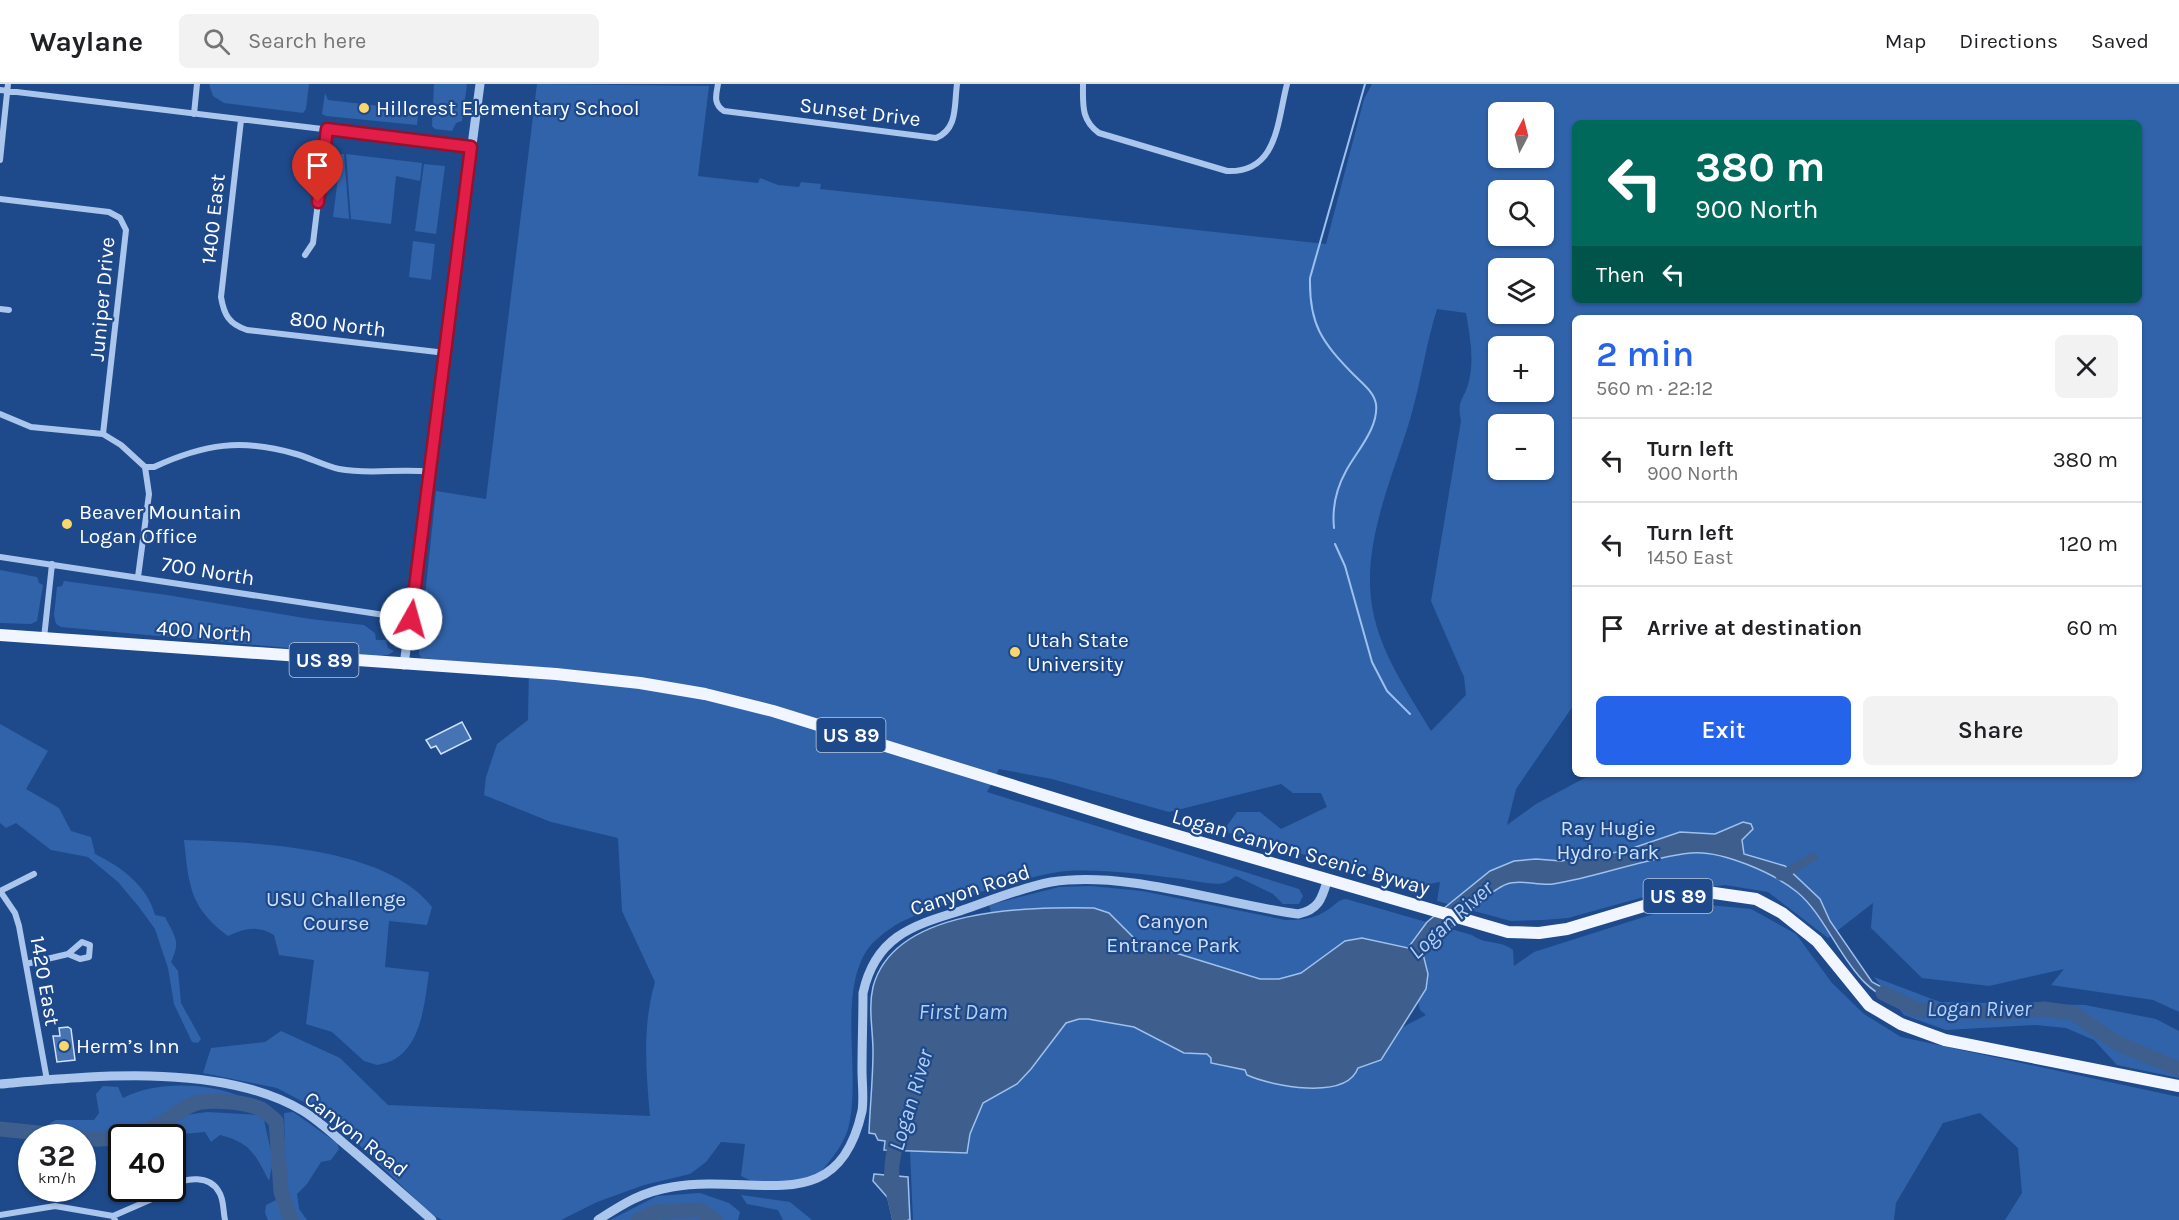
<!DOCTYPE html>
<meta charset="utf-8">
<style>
body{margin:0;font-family:Karla,sans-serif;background:#f2f2f2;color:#202124;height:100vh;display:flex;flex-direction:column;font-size:22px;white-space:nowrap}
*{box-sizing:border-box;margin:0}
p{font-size:20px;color:#757577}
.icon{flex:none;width:33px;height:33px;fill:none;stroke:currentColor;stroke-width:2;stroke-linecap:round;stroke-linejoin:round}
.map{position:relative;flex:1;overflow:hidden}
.panel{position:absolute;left:1572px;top:231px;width:570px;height:462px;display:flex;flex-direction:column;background:#fff;border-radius:9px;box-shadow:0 2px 4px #0004}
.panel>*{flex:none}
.hud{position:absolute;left:1572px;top:36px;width:570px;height:183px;border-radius:9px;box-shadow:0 2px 4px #0004;background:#00695c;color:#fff;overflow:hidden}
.needle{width:39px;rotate:7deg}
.controls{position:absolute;left:1488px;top:18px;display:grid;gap:12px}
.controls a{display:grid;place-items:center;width:66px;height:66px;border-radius:9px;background:#fff;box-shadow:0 2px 4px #0004;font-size:30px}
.speed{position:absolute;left:18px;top:1040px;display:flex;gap:12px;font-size:30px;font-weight:700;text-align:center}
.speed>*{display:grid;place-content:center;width:78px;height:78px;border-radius:50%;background:#fff;box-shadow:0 2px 4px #0004;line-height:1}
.speed small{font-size:15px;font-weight:400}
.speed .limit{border:3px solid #111;border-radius:9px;background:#fff;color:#111}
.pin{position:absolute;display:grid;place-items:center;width:51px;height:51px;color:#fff;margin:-62px -26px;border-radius:50% 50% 50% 0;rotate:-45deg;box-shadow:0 0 6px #0007}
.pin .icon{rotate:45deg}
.me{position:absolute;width:66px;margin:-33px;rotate:7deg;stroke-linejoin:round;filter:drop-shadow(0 0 4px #0008)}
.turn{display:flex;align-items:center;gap:21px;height:126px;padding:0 24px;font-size:27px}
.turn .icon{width:78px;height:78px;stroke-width:2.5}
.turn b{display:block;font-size:42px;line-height:51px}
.then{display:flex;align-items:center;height:57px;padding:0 24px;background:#0003;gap:12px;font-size:22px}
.round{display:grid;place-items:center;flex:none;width:63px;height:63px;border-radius:9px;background:#f2f2f2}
.overview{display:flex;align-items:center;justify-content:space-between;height:102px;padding:0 24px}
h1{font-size:36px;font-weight:600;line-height:45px;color:#2563eb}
.action{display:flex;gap:12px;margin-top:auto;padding:12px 24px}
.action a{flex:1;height:69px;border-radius:9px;background:#2563eb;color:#fff;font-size:24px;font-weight:600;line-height:69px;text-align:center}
.action a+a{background:#f2f2f2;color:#202124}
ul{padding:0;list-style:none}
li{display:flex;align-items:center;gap:18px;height:84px;padding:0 24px;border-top:2px solid #e0e0e0}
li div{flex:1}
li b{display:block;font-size:22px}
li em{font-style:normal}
header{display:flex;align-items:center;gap:36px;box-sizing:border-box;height:84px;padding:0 30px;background:#fff;border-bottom:2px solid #e0e0e0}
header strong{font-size:28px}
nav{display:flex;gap:33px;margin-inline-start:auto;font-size:21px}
.search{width:420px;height:54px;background:#f2f2f2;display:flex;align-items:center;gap:15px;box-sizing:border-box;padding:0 21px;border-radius:9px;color:#757577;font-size:22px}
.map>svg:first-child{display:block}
.green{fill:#3163aa;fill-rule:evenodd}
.water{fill:#3e5e8e;stroke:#9ec0ee;stroke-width:1.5}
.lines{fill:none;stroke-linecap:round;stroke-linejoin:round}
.stream{stroke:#9ec0ee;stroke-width:2}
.canal{stroke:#3e5e8e;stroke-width:9}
.river{stroke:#3e5e8e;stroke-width:15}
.building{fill:#4673b4;stroke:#d0e1f9;stroke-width:1.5}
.minor{stroke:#abc6ec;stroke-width:6}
.tertiary{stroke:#abc6ec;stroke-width:9}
.primary{stroke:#f0f5ff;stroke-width:12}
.route-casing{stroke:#92132f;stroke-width:15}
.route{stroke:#e11d48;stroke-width:10}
.poi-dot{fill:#fbd669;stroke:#1e4a8c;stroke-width:2}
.labels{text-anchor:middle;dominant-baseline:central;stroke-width:4.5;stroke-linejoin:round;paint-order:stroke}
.shield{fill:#1e4a8c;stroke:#bcc9dc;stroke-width:1.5}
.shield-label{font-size:20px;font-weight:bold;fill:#fff}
.poi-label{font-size:21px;fill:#fff;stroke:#1e4a8c;text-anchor:start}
.street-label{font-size:21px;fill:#fff;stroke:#1e4a8c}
.park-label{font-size:21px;fill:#d0e1f9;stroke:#1e4a8c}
.water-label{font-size:22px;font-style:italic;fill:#b6d0f3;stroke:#1e4a8c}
</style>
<header>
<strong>Waylane</strong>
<div class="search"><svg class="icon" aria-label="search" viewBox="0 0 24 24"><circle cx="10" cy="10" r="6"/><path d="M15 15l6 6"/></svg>Search here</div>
<nav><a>Map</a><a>Directions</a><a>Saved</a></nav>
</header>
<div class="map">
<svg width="2179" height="1136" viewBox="0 0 2179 1136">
<rect width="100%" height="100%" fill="#1e4a8c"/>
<path class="green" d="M209 0H309L306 25 303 29 224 19 213 12Z
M434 0H467L462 37 456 39 452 47 435 45 432 42Z
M537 0 709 2 698 92 758 99 760 94 778 101 799 103 801 98 821 100 820 105 1326 160 1364 15 1372 0H2179V928L2153 916 2051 901 2064 885 1989 902 1922 894 1871 844 1873 819 1828 854 1768 808 1725 801 1658 809 1568 834 1543 836 1511 837 1437 817 1440 798 1414 803 1223 747 1237 728H1260L1281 745 1327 723 1321 709H1293L1281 700 1169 728 1052 695 999 685 987 708 1299 805 1303 812 1299 820H1283L1273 810 1236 792C1233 794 1228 798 1224 799 1215 802 1187 795 1175 794 1140 790 1102 785 1067 787 1036 788 920 826 894 842 885 848 873 857 867 866 837 911 862 993 848 1045 842 1065 826 1081 813 1097L760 1101 741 1092 745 1060 721 1058 706 1078 690 1090 644 1101 597 1118 561 1136H442L431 1130 328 1031 277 1004 203 989 211 964 265 958 281 947 340 974 388 1021 650 1032C646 987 642 942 655 898L622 827 618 754 551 738 484 711 486 693 497 660 528 636 529 585 421 574 419 569 436 407 486 415ZM1498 28H1544V74H1498ZM1575 39H2139V216H1575ZM1498 106H1544V152H1498ZM1498 184H1544V230H1498ZM1437 225 1466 229C1470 253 1475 277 1468 301 1462 318 1457 317 1461 337L1431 517 1464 593 1466 611 1431 647C1406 605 1377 565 1371 515 1364 453 1394 390 1411 332 1421 297 1426 260 1437 225ZM1575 234H2139V690H1592L1536 720 1507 741 1516 705 1575 619ZM1498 262H1544V308H1498ZM1498 340H1544V386H1498Z
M325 9 328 16 416 26 419 20 417 41 326 32 322 30Z
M341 70H344L349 135 333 133Z
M346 70 422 79 420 97 396 92 391 140 351 135Z
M424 80 445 82 436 150 415 147Z
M413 157 435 160 431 196 409 193Z
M0 486 37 493 39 499 43 501 37 537 31 540 0 539Z
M64 497 167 511 310 535 364 541 375 549 376 556H386L388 564 394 567 388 571 376 572 61 543 56 540 54 531 57 503 62 502Z
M0 640 48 667 26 705 59 724 71 747 91 753 95 770C121 783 147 801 155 831L165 833C175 853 181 857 171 878L178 887 181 919 201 955 198 959 192 958 174 920 168 884 155 845 139 823 118 798 88 773 51 766 16 739 6 744 0 739Z
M184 756C255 758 386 763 432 823L427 841 389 837 385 883 429 888C424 923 421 975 377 981L364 977 332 948 306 940 314 876 279 871 274 851C257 841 245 844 228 852 189 823 189 801 184 756Z
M1091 802 1142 807 1285 836C1302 836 1315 835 1329 825 1336 820 1338 816 1346 815L1472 851C1485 861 1501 856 1513 866L1514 882 1534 868 1688 819 1751 825 1796 850 1832 899 1864 930 1901 953 2179 1013V1136H2005L2022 1109 2018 1064 1980 1029 1943 1039 1896 1119 1894 1136H913L910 1066 966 1069 970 1050 983 1019 1031 985 1066 939 1079 935H1088L1133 943 1185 969 1207 970 1212 974 1211 979 1245 986 1263 998 1305 1003 1347 995 1355 991 1358 984 1381 976 1399 945 1426 931 1420 926 1417 913 1281 904 992 832 989 821 1059 803Z
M1874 893 1940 918 2085 921 2156 935 2179 947V994L2117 981 2094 956 2066 944 2036 941 1946 946 1904 931Z
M103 1002 118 1003 123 1014C155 997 208 998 241 1013V1017L237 1018 191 1015 185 1028 186 1031 207 1028 260 1031 264 1036 273 1077 269 1097C255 1070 251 1059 220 1051L211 1058 205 1048 183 1050 163 1042 162 1034C130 1045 78 1064 50 1039L56 1036H94L99 1029 96 1010Z
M293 1028 337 1059 339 1065 331 1076 321 1078 307 1100 297 1110 299 1125 307 1136H268L265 1129 266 1121 276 1116 287 1133 284 1029Z
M700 1109 729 1119 740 1128 738 1136H610L657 1112Z
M741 1111 790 1118 812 1136H783L778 1126 747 1120Z"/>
<path class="water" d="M1743 738 1751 740 1753 745 1742 756 1744 770 1785 782 1820 815 1830 837 1872 898 1909 918C1851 918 1836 840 1797 808 1774 789 1721 766 1691 769 1644 774 1599 793 1553 800 1539 802 1520 795 1507 800 1487 807 1441 854 1423 870L1428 890 1426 905 1381 976 1358 984C1346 1017 1271 1002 1247 991L1245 986 1211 979V974L1207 970 1184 969 1134 943 1088 935H1079L1066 939 1031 985 1017 1000 983 1019 970 1050 967 1069 884 1066 885 1057 878 1056 875 1050 869 1049C870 1022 873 994 873 967 873 946 868 924 873 903 894 823 1028 823 1094 824L1109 829 1137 857 1260 895H1279L1301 889 1345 857 1362 854 1408 864 1427 838 1490 787 1514 777 1536 775 1561 777 1624 767 1680 748 1715 750Z
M874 1090 908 1093 910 1136H893L888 1114 873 1097Z"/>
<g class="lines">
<path class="stream" d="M1334 444C1332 424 1336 405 1346 387 1356 368 1379 344 1376 320 1374 308 1362 299 1354 291 1322 258 1309 241 1310 194L1365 0
M1335 460 1345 482 1372 578 1387 607 1410 630"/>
<path class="canal" d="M1780 792 1813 773"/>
<path class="river" d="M1883 909 1918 926 1998 929 2044 925 2073 929 2117 959 2179 985
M0 1045 77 1053
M899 1048C888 1085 890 1099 900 1136
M82 1054C106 1058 139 1051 160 1040 173 1033 186 1020 201 1018 217 1016 246 1018 261 1025 266 1028 271 1033 276 1037L281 1108 291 1136
M638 1136 656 1128 700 1126 715 1136"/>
</g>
<path class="building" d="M462 638 471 655 441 670 436 662 431 664 426 656Z
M68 943 71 945 75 976 57 978 53 952H60L59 944Z"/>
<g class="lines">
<path class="minor" d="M718 0C716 11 713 20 724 27L936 54C958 45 954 22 957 0
M1083 0C1083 21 1081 36 1099 49L1227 87C1278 89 1277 38 1287 0
M0 6 472 63
M194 30 197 0
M241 36 221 213C224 231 229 240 247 246L446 269
M0 76 8 0
M0 115 109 128 120 134 126 146 103 350
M305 171 313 159 327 45
M0 225 9 226
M0 330 31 343 103 350 121 361 145 383H154C204 360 242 354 296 370 310 374 325 382 339 385 370 391 400 384 431 388
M0 473 411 535
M138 493 149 410 145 383
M44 554 52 480
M0 807 15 829 19 842 47 996
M0 807 34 790
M82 858 90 861 89 873 80 875 68 870Z
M26 880 68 870
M172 1102C186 1093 210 1091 219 1108 224 1115 223 1127 225 1136
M0 1131 55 1122 113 1132 115 1136
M113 1132 152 1115 170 1104"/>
<path class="tertiary" d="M404 581 480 0
M0 1000C92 992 221 978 303 1027 321 1038 337 1054 353 1067 380 1090 406 1113 432 1136
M598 1136C623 1120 641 1108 672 1103 758 1089 838 1136 862 1027 864 1014 862 999 862 986 862 960 863 934 863 909 875 854 910 842 960 827 989 817 1020 804 1051 798 1127 786 1222 820 1298 830 1318 826 1322 815 1327 797"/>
<path class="primary" d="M0 551 556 590 640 599 705 610 773 627 1137 740 1508 848 1539 849 1567 845 1674 813 1707 808 1756 815 1782 829 1817 857 1869 921 1901 940 1945 956 2179 1002"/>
</g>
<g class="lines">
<defs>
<path id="route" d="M318 118 327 45 471 63 411 535"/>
</defs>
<use href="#route" class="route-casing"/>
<use href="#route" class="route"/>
</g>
<g class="poi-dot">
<circle cx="364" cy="24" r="6"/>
<circle cx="67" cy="440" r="6"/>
<circle cx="1015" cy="568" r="6"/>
<circle cx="64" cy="962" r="6"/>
</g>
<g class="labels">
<g class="shield">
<rect x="289.5" y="559" width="69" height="34" rx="4.5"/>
<rect x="816.5" y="634" width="69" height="34" rx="4.5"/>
<rect x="1643.5" y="795" width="69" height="34" rx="4.5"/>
</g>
<g class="shield-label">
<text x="324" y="576">US 89</text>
<text x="851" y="651">US 89</text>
<text x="1678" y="812">US 89</text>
</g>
<g class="poi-label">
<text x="376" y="24">Hillcrest Elementary School</text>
<text x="79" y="428">Beaver Mountain<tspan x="79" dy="24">Logan Office</tspan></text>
<text x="1027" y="556">Utah State<tspan x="1027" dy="24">University</tspan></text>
<text x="76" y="962">Herm’s Inn</text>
</g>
<g class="street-label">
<text transform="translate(860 28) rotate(7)">Sunset Drive</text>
<text transform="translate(213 135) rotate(-84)">1400 East</text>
<text transform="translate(102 215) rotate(-85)">Juniper Drive</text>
<text transform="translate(338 240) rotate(7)">800 North</text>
<text transform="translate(208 487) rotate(9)">700 North</text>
<text transform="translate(204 547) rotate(4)">400 North</text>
<text transform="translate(1301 768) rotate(16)">Logan Canyon Scenic Byway</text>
<text transform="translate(970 806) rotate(-18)">Canyon Road</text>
<text transform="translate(45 897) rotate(80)">1420 East</text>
<text transform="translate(356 1050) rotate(38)">Canyon Road</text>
</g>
<g class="park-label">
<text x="1608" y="744">Ray Hugie<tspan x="1608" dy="24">Hydro Park</tspan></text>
<text x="336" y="815">USU Challenge<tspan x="336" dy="24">Course</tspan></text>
<text x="1173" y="837">Canyon<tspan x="1173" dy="24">Entrance Park</tspan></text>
</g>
<g class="water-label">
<text transform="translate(1451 836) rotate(-42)">Logan River</text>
<text x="1979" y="925">Logan River</text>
<text x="963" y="928">First Dam</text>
<text transform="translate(911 1016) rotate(-73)">Logan River</text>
</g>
</g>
</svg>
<div class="controls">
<a><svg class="needle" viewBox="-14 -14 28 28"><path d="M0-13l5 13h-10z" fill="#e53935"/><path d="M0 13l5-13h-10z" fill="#757577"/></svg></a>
<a><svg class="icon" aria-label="search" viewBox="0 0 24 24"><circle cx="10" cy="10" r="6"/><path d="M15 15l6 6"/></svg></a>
<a><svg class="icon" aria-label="layers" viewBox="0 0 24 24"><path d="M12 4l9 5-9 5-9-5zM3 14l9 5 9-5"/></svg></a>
<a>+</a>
<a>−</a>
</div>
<div class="speed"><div>32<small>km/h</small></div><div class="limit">40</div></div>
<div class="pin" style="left:318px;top:118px;background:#d93025"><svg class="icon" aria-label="arrive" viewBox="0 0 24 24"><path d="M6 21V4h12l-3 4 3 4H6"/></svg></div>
<svg class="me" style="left:411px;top:535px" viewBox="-20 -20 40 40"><circle r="19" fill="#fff"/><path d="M0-13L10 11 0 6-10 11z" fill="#e11d48"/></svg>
<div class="hud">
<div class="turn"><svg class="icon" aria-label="left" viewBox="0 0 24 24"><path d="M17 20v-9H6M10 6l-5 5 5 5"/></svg><div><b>380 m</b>900 North</div></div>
<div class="then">Then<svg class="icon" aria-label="left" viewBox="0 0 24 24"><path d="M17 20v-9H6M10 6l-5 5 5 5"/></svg></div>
</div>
<section class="panel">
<div class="overview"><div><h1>2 min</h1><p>560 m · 22:12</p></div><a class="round"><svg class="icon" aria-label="close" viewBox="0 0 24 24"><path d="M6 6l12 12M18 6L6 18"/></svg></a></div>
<ul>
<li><svg class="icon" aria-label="left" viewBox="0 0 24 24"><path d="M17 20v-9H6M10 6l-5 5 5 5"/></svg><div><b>Turn left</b><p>900 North</p></div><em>380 m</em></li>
<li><svg class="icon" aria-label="left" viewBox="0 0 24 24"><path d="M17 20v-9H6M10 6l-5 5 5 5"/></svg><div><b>Turn left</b><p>1450 East</p></div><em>120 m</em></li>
<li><svg class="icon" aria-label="arrive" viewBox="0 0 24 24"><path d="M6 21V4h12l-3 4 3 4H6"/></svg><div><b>Arrive at destination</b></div><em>60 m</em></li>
</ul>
<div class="action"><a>Exit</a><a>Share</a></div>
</section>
</div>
